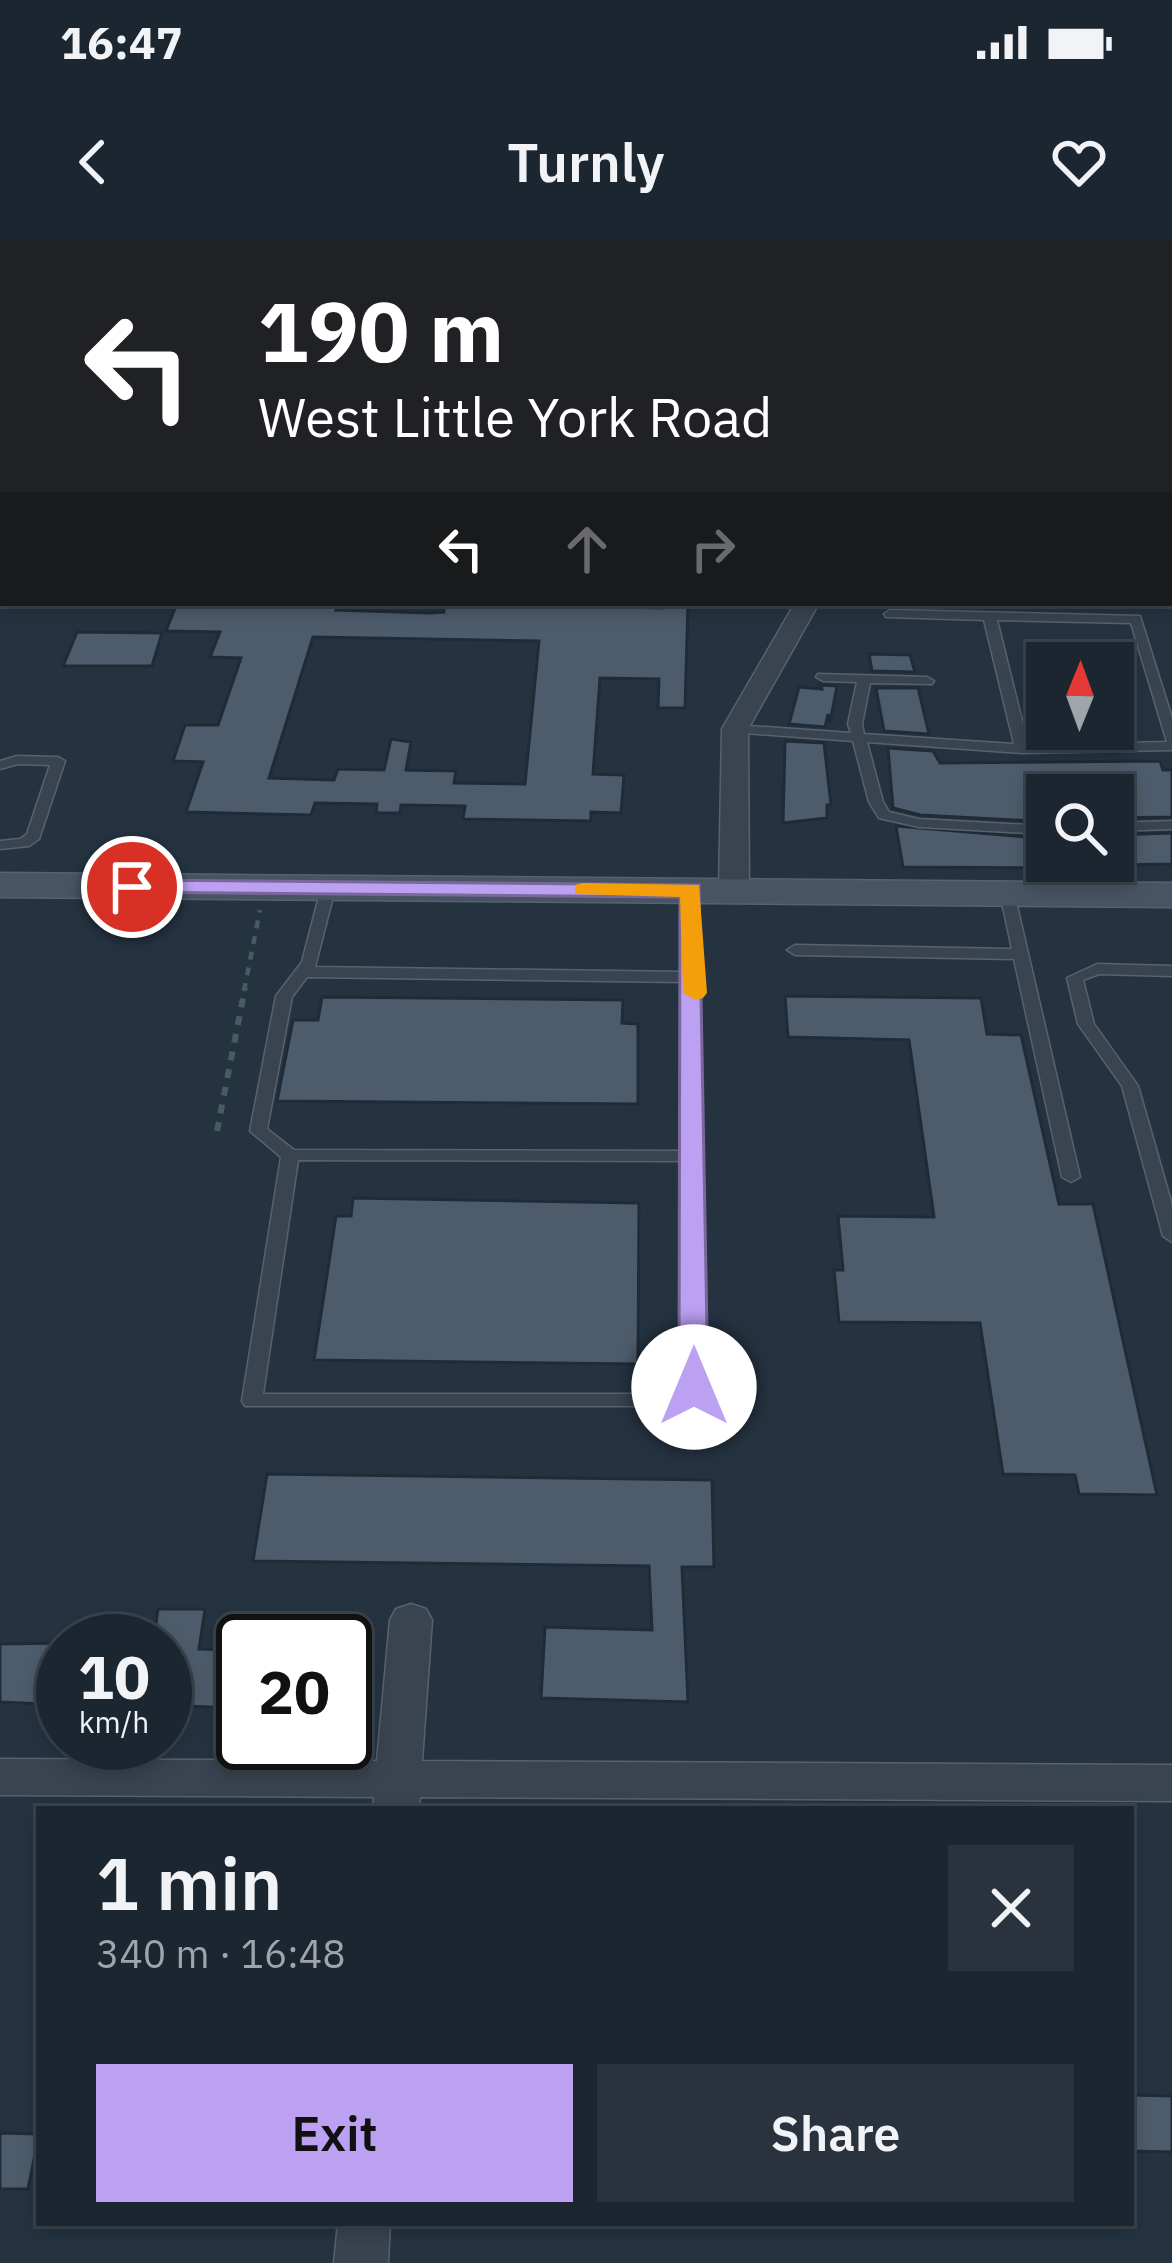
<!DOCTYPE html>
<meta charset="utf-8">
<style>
body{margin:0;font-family:"IBM Plex Sans",sans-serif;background:#29323d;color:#f1f3f6;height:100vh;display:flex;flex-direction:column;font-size:45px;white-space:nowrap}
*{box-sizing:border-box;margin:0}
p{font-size:39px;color:#a0a5ab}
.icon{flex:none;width:66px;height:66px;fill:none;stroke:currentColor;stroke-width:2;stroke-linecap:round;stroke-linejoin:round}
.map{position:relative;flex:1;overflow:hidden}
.side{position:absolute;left:36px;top:1566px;width:1098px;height:420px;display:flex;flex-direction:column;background:#1c2631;border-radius:0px;box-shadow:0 6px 18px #0003,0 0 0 3px #3a434d}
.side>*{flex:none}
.top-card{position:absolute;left:0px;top:0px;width:1173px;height:366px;box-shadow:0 6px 18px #0003,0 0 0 3px #3a434d;background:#202124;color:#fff;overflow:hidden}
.needle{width:78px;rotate:1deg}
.controls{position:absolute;left:1026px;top:402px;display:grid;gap:24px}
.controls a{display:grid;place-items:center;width:108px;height:108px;border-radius:0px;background:#1c2631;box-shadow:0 6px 18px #0003,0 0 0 3px #3a434d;font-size:60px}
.speed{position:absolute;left:36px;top:1374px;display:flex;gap:24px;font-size:60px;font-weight:700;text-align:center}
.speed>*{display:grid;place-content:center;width:156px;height:156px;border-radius:50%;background:#1c2631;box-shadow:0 6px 18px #0003,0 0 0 3px #3a434d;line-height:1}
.speed small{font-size:30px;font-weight:400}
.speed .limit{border:6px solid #111;border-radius:18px;background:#fff;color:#111}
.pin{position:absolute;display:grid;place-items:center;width:102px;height:102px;color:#fff;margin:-51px;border:6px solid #fff;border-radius:50%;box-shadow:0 3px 12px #0007}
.me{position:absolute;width:132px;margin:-66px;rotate:0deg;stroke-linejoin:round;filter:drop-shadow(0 0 9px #0008)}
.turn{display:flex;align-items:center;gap:42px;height:252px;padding:0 60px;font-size:54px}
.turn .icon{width:156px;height:156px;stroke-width:2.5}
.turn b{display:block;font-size:84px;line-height:102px}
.lanes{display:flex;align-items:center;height:114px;padding:0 60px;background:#0003;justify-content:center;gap:60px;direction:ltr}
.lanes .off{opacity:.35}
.round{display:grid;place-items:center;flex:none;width:126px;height:126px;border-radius:0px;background:#29323d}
.headline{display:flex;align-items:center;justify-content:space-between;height:204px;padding:0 60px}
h1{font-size:72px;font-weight:600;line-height:90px}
.cta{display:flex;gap:24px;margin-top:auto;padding:24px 60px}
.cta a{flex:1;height:138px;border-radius:0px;background:#bca0f2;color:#111;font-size:48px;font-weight:600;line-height:138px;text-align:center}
.cta a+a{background:#29323d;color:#f1f3f6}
.status{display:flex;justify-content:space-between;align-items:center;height:84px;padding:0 60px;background:#1c2631;direction:ltr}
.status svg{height:33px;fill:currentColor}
header{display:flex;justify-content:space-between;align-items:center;height:156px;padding:0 60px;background:#1c2631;font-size:54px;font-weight:600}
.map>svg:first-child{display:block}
.building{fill:#4d5c6c;stroke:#202b37;stroke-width:3;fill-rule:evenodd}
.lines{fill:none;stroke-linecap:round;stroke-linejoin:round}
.lane-casing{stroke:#57626e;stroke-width:3}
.street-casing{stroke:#57626e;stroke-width:3}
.secondary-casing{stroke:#57626e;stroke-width:3}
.path-far1{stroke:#455d5e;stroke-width:4.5;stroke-dasharray:8 8;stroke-linecap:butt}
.path{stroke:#455d5e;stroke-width:6;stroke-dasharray:9 9;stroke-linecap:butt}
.lane{fill:#394450;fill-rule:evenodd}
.street{fill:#394450;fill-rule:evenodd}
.secondary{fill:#475463;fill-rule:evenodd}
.route{fill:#bca0f2;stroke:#7a689d;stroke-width:3}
.slow{fill:#f59e0b}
</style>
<div class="status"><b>16:47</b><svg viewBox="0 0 49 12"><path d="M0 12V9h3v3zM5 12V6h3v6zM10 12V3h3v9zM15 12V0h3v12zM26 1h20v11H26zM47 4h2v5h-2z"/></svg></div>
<header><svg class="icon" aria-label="back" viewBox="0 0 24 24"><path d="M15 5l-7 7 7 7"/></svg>Turnly<svg class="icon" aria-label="heart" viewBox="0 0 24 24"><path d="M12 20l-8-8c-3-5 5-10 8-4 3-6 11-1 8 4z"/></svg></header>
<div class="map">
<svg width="1172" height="2023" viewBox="0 0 1172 2023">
<rect width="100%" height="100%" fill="#253341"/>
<path class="building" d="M177 363H338L336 370 430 373 444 372V363H612V367L663 368V363H688L685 468H658L659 439 600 438 593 534 624 535 621 573 591 572V581L463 579 465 566 401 565 400 573H376L377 564 315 563 311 575 186 572 203 522 173 521 185 485H218L241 418 210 417 220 392 166 391ZM313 397 539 401 525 544 454 543 456 531 406 530 411 502 391 499 384 530 338 529 334 540 269 538Z
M77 392 162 393 152 426H63Z
M869 414 910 415 915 432 872 431Z
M821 445 837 446 830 483 828 474 825 487 789 484 799 447 822 449Z
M876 448H918L929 494 884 491Z
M785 501 824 503 831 565H827V578L783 583Z
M888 508 933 511 940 523 1160 521 1163 530H1172V577L1113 578V555H1043L1045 565H1033L1034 581 920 575 893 568Z
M896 586 1038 598 1044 628 903 627Z
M1172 593V624L1113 625V595Z
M785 756 981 758 987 794 1021 795 1059 964H1093L1157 1255 1079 1254 1075 1235 1003 1234 980 1083 839 1082 834 1030H843L838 976 934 977 909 800 788 797Z
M322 757 623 760 622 783 638 784V864L277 861 293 780H318Z
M353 958 639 963 638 1124 314 1120 336 976H351Z
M267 1234 712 1240 714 1327H682L688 1462 541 1458 545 1387 652 1390 649 1326 253 1321Z
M158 1369H205L199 1409 243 1410 233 1468 184 1466 188 1445 165 1444 171 1397H154Z
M63 1403V1465L0 1462V1404Z
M1131 1855 1172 1856V1912L1131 1911Z
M0 1893 39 1894 28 1949H0Z"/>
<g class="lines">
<defs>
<path id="lane" d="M3 173V179L0 180V174Z
M0 234H3V240H0Z
M1170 266H1172V272H1170Z
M0 275H3V281H0Z
M1170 314H1172V322H1170Z
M890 370 1140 376 1172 478V510L1022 513 867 502 883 562 889 572 919 579 1047 586V594L919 587 879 578 869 562 853 501 730 492 728 489 735 485 851 493 848 484 857 442 823 441 816 437 818 434 927 437 934 441 932 444 870 443 862 484 864 494 1014 504 984 380 886 377 884 374ZM997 380 1131 383 1167 502 1028 505Z
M17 516 58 517 65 521 39 599 29 606 0 609V601L20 599 27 594 50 525 18 524 0 529V521Z
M1172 581V589L1113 591V583Z
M328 645 335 649 315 727 684 732V650L691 646 696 647 699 733 703 737 699 741 704 1147 701 1152 672 1166H245L242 1161 281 917 250 891 276 756 302 722 321 649ZM307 737 684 742V911L294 910 267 889 292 757ZM298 920 684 921V1144L668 1154H263Z
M1007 649 1014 653 1080 937 1071 942 1062 937 1014 719 795 715 787 710 795 705 1012 709 1000 653Z
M1097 724 1172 726V736L1099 734 1083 740 1094 784 1138 846 1172 965V1002L1163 996 1122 846 1078 784 1067 738Z"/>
<path id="street" d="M0 101H3V113H0Z
M1170 110H1172V122H1170Z
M795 363H819L748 489 749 650 734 659 719 650 722 489Z
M411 1364 426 1369 432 1380 422 1521 1172 1525V1561L420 1557 419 1569H373L374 1557 0 1555V1519L377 1521 390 1380 396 1369Z
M338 1983H390L388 2023H334Z"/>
<path id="secondary" d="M0 633 1172 643V667L0 657Z"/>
</defs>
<use href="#lane" class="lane-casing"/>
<use href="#street" class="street-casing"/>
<use href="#secondary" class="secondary-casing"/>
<path class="path-far1" d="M244 751 260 670"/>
<path class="path" d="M217 891 245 748"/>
<use href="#lane" class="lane"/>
<use href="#street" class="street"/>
<use href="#secondary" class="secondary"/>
</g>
<path class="route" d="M132 640 699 645 708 1147 704 1153 694 1156 679 1147 680 657 124 652 121 647Z"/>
<path class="slow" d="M583 643 699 645 707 753 703 758 695 760 683 753 680 657 575 654V645Z"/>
</svg>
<div class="controls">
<a><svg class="needle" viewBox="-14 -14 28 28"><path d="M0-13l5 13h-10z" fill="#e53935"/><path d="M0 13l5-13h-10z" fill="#a0a5ab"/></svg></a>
<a><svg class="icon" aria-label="search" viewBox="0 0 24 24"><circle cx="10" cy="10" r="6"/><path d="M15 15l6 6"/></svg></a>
</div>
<div class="speed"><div>10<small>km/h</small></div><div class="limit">20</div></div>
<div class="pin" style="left:132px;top:647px;background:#d93025"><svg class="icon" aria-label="arrive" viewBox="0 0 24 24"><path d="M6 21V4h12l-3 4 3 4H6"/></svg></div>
<svg class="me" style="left:694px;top:1147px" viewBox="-20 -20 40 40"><circle r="19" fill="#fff"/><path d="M0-13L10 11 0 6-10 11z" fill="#bca0f2"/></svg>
<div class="top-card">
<div class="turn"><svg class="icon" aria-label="left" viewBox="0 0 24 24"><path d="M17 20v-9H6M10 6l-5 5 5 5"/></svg><div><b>190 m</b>West Little York Road</div></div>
<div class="lanes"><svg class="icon" aria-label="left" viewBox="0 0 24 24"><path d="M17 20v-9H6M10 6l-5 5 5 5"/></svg><svg class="icon off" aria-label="ahead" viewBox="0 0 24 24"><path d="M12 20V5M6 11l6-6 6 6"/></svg><svg class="icon off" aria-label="right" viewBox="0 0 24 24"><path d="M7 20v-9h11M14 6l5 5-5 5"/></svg></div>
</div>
<section class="side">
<div class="headline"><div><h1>1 min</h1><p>340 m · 16:48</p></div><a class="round"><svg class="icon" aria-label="close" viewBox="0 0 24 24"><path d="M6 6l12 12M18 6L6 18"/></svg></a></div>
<div class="cta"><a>Exit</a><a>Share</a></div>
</section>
</div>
